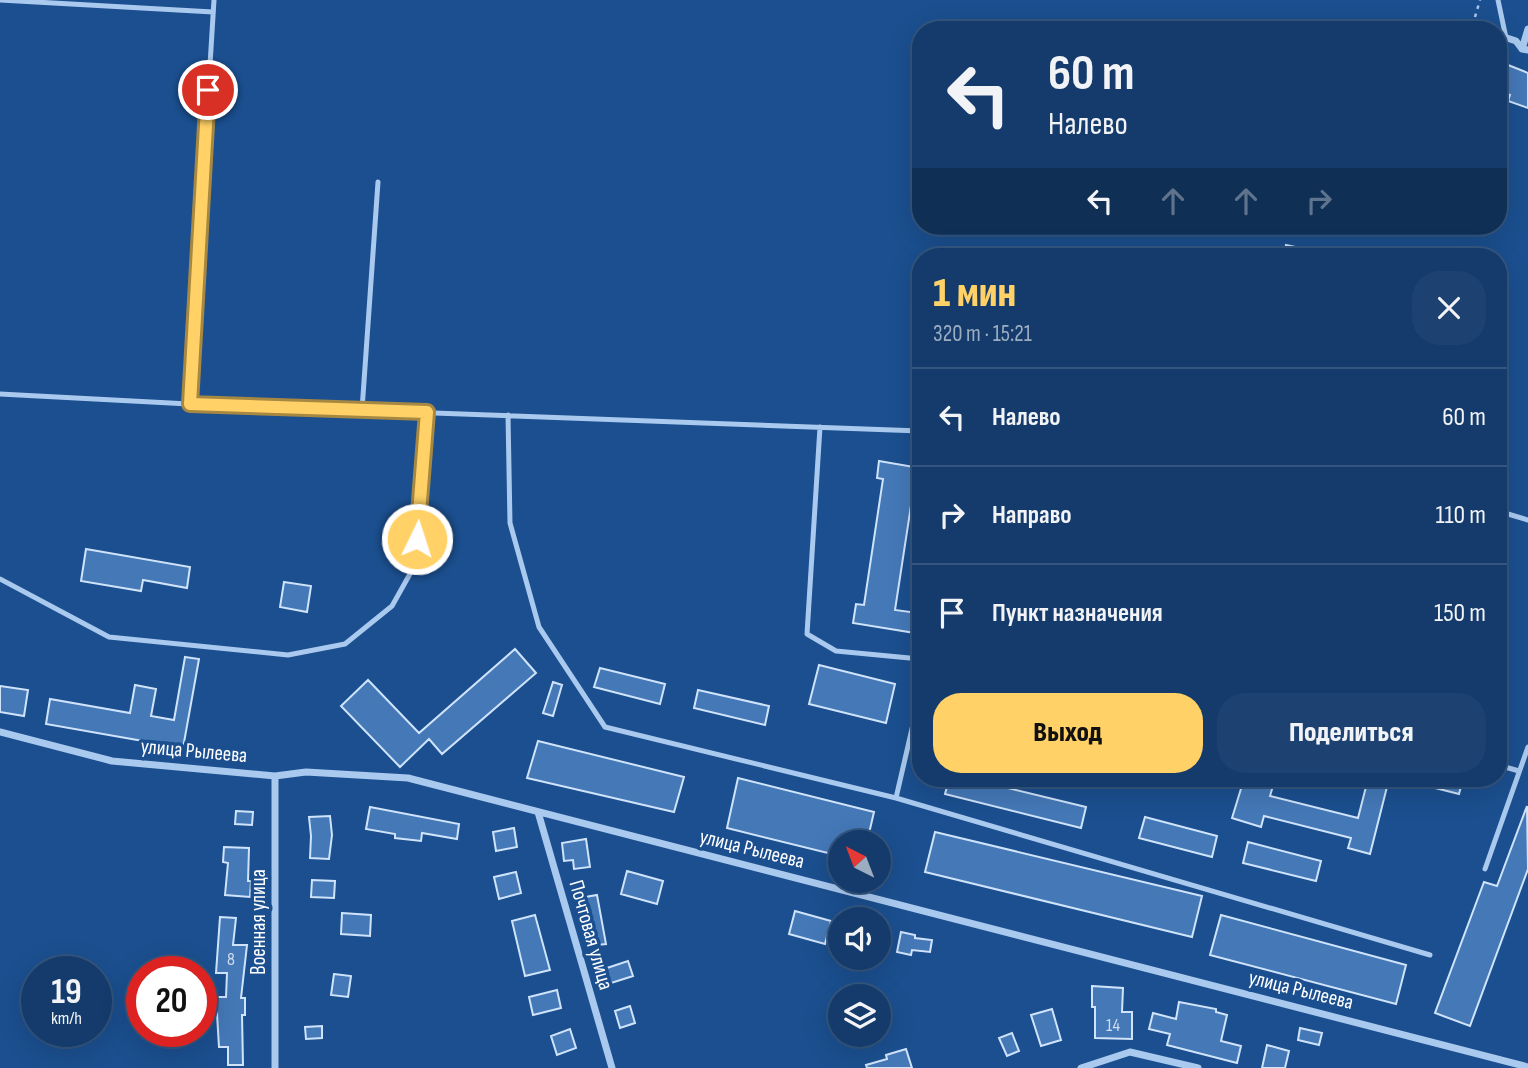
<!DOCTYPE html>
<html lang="ru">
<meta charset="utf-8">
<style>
body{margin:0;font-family:"Sofia Sans Condensed",sans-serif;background:#1d4271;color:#f1f3f6;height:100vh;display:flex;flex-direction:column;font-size:26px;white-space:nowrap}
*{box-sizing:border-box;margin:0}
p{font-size:23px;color:#9dadc1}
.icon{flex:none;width:38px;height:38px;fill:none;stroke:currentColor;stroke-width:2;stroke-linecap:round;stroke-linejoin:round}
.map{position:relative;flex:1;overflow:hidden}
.drawer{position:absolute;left:912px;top:248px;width:595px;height:539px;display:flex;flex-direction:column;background:#143b6b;border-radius:28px;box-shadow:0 7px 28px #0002,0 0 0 2px #33557e}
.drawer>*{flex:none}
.banner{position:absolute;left:912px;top:21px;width:595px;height:214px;border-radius:28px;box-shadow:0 7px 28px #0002,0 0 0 2px #33557e;background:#143b6b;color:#f1f3f6;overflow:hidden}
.needle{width:46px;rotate:318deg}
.controls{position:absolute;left:828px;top:830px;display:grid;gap:14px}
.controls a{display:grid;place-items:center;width:63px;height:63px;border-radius:50%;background:#143b6b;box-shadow:0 7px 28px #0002,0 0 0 2px #33557e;font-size:35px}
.speed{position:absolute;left:21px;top:956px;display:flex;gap:14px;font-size:35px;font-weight:700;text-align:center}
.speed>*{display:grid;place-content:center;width:91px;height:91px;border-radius:50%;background:#143b6b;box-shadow:0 7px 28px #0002,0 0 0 2px #33557e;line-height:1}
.speed small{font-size:18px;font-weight:400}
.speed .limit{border:10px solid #d22;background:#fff;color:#111}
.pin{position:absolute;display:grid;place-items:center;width:60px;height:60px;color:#fff;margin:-30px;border:4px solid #fff;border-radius:50%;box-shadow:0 2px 7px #0007}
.me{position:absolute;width:77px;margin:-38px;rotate:4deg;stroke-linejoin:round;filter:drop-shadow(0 0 5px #0008)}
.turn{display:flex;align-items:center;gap:24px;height:147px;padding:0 21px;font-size:32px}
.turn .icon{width:91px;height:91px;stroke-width:2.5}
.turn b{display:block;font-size:49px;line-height:60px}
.lanes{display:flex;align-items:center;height:66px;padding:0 21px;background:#0003;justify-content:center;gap:35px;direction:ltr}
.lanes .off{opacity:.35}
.round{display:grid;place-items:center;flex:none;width:74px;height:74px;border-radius:28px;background:#1d4271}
.head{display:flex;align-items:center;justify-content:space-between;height:119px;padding:0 21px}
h1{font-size:42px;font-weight:800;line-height:52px;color:#ffd166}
.primary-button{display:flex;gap:14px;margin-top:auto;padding:14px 21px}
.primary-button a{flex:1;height:80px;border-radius:28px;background:#ffd166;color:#111;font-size:28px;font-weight:800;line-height:80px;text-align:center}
.primary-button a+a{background:#1d4271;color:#f1f3f6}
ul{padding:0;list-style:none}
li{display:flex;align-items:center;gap:21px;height:98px;padding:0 21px;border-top:2px solid #33557e}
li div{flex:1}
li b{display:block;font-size:26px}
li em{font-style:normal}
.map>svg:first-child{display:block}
.building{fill:#4478b7;stroke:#cfe3fa;stroke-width:2}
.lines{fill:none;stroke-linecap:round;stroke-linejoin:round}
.path{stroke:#a9c9ee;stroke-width:2.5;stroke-dasharray:3.5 5;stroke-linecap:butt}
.lane{stroke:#a9c9ee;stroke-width:5}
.street{stroke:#a9c9ee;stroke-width:7}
.route-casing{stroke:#a68842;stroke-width:18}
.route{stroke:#ffd166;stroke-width:12}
.labels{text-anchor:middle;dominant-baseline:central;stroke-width:7;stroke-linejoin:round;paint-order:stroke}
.number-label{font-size:18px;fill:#d0dded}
.street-label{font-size:21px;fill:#fff;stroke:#1b4f8f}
</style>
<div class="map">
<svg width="1528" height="1068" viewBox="0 0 1528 1068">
<rect width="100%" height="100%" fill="#1b4f8f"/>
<path class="building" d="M1498 61 1528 73V108L1508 101 1510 95 1498 91Z
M1286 245 1319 252 1318 257H1283Z
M879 461 920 468V487L914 486 895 610 918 613 915 633 853 623 856 604 864 605 883 479 877 478Z
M86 549 190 567 187 588 143 580 141 591 81 581Z
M284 582 311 586 307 612 280 607Z
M515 649 536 673 442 754 429 739 400 767 341 706 368 680 419 733Z
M185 657 199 659 183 748 46 724 50 699 130 713 135 685 156 689 151 716 174 720Z
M819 665 895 684 886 723 809 704Z
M600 668 665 684 660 704 594 687Z
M553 682 562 685 553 716 543 713Z
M0 686 28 690 24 716 0 712Z
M698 690 769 706 765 725 694 708Z
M538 741 684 777 674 812 527 778Z
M738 778 874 812 867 842H840V856L727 828Z
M949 779H971L1086 807 1081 828 945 794Z
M1244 779H1275L1270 796 1358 818 1368 779H1389L1370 854 1348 848 1351 838 1264 816 1261 827 1232 818Z
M1415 779H1463L1459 794 1415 783Z
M1527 806 1528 869 1470 1026 1435 1013 1484 882 1497 886Z
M370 807 459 824 457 839 422 833 421 841 395 838V834L366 829Z
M236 811 253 812 252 825 235 824Z
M330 816 332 835 329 859 310 858 311 836 309 817Z
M1145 817 1217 836 1212 857 1139 838Z
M514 828 517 847 496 851 493 832Z
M935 832 1202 896 1192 937 925 872Z
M586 839 590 867 574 869 573 860 564 861 562 843Z
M1248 842 1321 861 1316 881 1243 863Z
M224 847 249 848 248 881H251L250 897 225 895 228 863 223 862Z
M627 871 663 881 657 904 621 894Z
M516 872 521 893 499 899 494 877Z
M312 880 335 881 334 898 311 897Z
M597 895 606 944 597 945 589 911 581 912 579 898Z
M795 911 831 921 825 944 789 934Z
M342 913 371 915 370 936 341 934Z
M535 915 550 970 525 976 512 921Z
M1221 915 1406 965 1396 1004 1210 955Z
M220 917 236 918 233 945H247L241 998H245V1015H242L243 1065H228V1047H219L216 997H226L227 973H216Z
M901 932 915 935V938L932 940 930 952 912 950 911 955 897 952Z
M628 961 633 976 608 984 604 969Z
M334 974 351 976 348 997 331 995Z
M1092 986 1123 988 1122 1012H1132V1039L1095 1038V1007H1092Z
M557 990 561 1008 533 1015 529 997Z
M1179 1002 1216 1009V1012L1227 1015 1221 1041 1241 1046 1237 1063 1167 1045 1170 1034 1149 1029 1153 1013 1176 1019Z
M630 1006 635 1023 620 1028 615 1011Z
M1052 1009 1061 1040 1041 1046 1031 1015Z
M322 1026V1038L306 1039 305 1027Z
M1300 1028 1322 1033 1319 1045 1298 1040Z
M570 1029 576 1048 557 1055 551 1036Z
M1012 1033 1019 1051 1007 1056 999 1038Z
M1267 1045 1289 1051 1285 1068H1262Z
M906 1049 912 1068H867L866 1065 887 1059 886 1055Z"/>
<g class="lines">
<path class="path" d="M1475 17 1480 0"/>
<path class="lane" d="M0 0 213 12
M1498 0 1506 38
M0 394 189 404 920 431
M189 404 214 0
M362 410 378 182
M508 415 510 523 539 627 605 727 896 798 1430 955
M820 427 807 634 836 651 920 659
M1498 511 1528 520
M0 579 109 637 288 655 345 644 392 606 415 565 427 412
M1498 765 1519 771
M896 798 920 694
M1485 869 1528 747"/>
<path class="street" d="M1473 26 1482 30
M1498 35 1516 41 1522 49 1528 50
M1522 49 1528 29
M0 732 112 761 275 776 306 772 408 778 1528 1067
M275 776V1068
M538 812 612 1068
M1081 1068 1130 1052 1198 1068"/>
</g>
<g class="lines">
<defs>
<path id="route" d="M208 90 190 404 427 412 417 539"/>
</defs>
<use href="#route" class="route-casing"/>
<use href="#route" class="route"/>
</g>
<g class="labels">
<g class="number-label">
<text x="231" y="959">8</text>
<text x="1113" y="1025">14</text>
</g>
<g class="street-label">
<text transform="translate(194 751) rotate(5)">улица Рылеева</text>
<text transform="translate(752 849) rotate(14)">улица Рылеева</text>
<text transform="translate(258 922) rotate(-90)">Военная улица</text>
<text transform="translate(591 935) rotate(74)">Почтовая улица</text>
<text transform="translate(1301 990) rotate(14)">улица Рылеева</text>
</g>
</g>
</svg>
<div class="controls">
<a><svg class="needle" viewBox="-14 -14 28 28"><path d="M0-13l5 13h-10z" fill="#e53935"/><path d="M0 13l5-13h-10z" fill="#9dadc1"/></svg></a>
<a><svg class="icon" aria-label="sound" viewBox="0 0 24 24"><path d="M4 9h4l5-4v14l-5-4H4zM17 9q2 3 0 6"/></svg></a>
<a><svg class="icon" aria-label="layers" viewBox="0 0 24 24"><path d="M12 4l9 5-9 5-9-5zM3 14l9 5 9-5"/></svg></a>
</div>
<div class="speed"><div>19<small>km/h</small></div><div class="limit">20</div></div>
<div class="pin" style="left:208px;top:90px;background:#d93025"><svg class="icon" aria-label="arrive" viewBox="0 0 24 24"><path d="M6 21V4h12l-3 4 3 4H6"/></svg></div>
<svg class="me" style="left:417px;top:539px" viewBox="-20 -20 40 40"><circle r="17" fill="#ffd166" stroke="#fff" stroke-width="3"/><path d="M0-11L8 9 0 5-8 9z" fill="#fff"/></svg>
<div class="banner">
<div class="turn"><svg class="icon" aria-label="left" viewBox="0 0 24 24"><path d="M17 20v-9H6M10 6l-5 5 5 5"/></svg><div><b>60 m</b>Налево</div></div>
<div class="lanes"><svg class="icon" aria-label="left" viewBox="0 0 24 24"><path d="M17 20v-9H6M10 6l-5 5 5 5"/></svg><svg class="icon off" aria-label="ahead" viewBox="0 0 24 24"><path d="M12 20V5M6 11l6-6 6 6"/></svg><svg class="icon off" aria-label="ahead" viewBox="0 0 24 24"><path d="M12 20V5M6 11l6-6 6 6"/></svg><svg class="icon off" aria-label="right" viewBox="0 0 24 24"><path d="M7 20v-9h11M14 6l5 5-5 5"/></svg></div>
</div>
<section class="drawer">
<div class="head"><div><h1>1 мин</h1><p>320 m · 15:21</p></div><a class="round"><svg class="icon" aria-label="close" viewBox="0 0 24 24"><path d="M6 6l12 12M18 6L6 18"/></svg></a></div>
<ul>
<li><svg class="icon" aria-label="left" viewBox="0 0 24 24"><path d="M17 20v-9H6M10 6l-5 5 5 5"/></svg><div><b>Налево</b></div><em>60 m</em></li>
<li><svg class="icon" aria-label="right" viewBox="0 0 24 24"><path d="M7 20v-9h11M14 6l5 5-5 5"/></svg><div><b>Направо</b></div><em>110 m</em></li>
<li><svg class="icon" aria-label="arrive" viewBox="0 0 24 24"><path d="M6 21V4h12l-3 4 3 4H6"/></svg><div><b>Пункт назначения</b></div><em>150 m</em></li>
</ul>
<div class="primary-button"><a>Выход</a><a>Поделиться</a></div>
</section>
</div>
